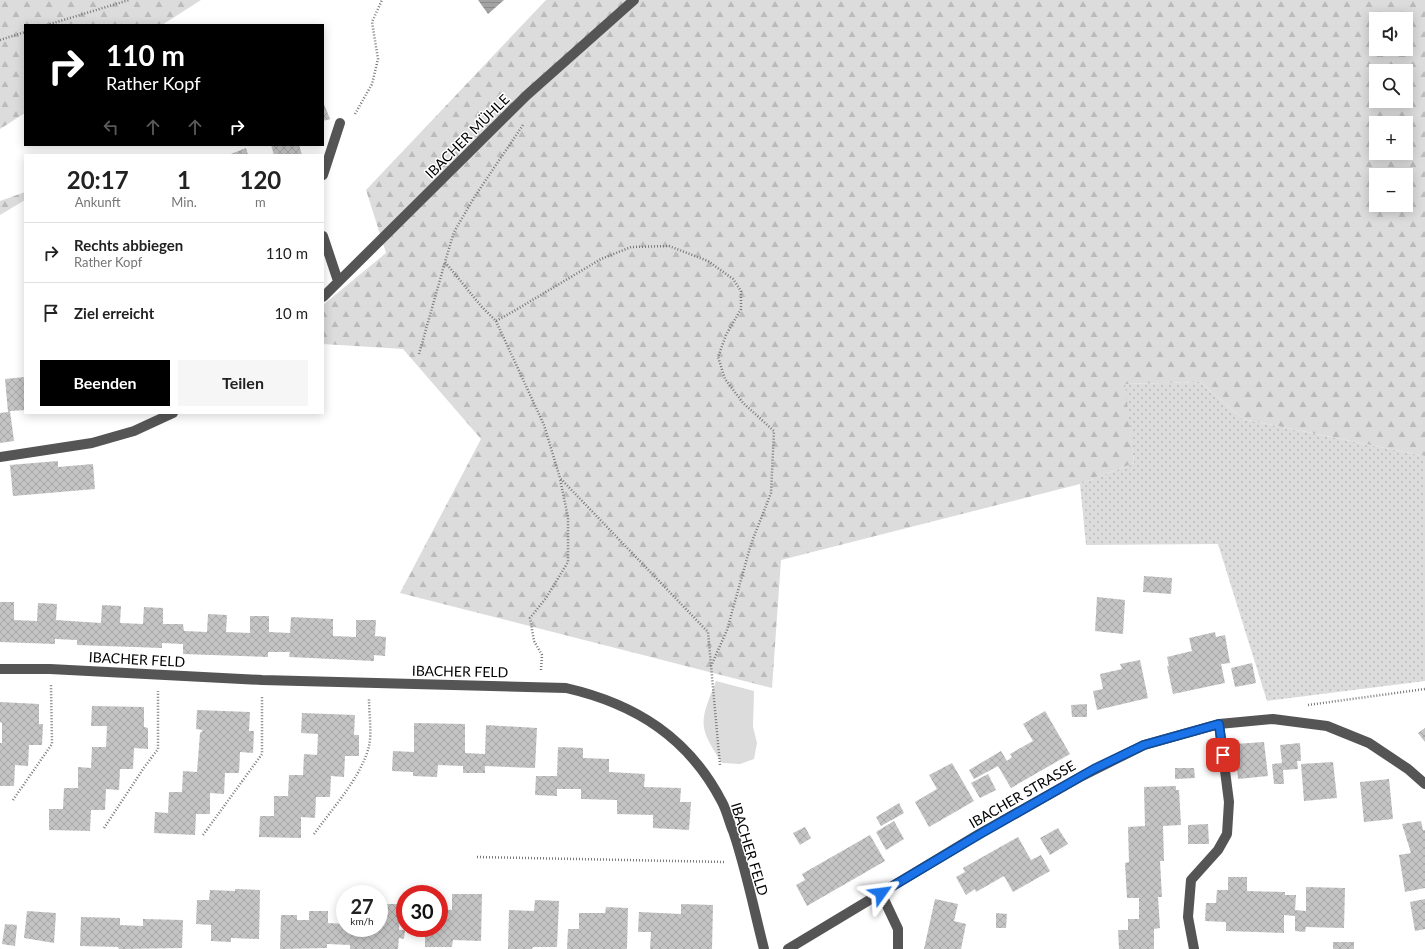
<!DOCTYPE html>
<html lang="de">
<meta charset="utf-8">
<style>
body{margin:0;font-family:Lato,sans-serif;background:#f6f6f6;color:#222;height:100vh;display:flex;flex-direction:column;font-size:15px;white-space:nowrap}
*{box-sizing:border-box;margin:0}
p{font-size:13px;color:#767676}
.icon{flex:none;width:22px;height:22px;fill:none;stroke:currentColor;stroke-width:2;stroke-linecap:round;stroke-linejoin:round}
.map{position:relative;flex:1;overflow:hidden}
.sheet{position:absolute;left:24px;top:154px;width:300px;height:260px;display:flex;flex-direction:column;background:#fff;border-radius:0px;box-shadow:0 2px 10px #0003}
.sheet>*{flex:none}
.guide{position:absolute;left:24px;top:24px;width:300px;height:122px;border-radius:0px;box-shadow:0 2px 10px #0003;background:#000;color:#fff;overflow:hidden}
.tools{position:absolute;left:1369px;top:12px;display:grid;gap:8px}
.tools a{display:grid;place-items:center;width:44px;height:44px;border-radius:0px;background:#fff;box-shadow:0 2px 10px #0003;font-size:20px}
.speed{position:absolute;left:336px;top:885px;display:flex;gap:8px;font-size:20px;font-weight:700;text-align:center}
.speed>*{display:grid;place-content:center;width:52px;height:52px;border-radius:50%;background:#fff;box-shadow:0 2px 10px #0003;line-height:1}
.speed small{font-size:10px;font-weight:400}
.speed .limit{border:6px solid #d22;background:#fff;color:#111}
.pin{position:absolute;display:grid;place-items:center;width:34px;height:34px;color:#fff;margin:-17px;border-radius:8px;box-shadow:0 2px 6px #0006}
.me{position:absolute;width:44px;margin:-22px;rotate:59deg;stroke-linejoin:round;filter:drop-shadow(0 0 3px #0008)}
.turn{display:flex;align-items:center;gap:14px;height:84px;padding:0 16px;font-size:18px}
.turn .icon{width:52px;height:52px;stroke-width:2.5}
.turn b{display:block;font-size:28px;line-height:34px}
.lanes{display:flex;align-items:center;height:38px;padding:0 16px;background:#0003;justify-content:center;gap:20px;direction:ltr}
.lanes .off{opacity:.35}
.eta{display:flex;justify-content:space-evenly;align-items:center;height:68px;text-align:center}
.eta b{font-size:24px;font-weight:700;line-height:28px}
.button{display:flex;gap:8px;margin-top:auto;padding:8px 16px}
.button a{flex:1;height:46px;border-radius:0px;background:#000;color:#fff;font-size:16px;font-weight:700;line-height:46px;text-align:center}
.button a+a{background:#f6f6f6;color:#222}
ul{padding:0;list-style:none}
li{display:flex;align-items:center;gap:12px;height:60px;padding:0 16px;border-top:1px solid #e0e0e0}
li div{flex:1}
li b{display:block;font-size:15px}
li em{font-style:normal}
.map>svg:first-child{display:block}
.grass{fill:url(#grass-dots)}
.forest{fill:url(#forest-firs);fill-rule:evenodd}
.park{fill:#dcdcdc}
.water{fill:url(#water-rules)}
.building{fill:url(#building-cross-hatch)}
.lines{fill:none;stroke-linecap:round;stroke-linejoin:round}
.path{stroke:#777;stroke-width:2.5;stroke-dasharray:1 2;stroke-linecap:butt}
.minor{stroke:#555;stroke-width:10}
.route-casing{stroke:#114b97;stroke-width:10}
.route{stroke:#1a73e8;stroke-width:7}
.labels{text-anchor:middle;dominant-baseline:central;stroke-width:3;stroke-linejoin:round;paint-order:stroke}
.street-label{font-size:14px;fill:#000;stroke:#fff}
</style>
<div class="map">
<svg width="1425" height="949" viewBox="0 0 1425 949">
<defs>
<pattern id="grass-dots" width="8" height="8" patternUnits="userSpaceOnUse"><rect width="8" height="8" fill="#dcdcdc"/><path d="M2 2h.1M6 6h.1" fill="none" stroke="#bbb" stroke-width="1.8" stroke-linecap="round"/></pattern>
<pattern id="forest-firs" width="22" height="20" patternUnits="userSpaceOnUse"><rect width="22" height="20" fill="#dcdcdc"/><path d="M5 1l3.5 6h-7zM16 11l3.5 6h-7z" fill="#bbb"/></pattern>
<pattern id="water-rules" width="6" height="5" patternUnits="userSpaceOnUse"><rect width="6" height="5" fill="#a3a3a3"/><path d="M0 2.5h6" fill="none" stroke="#8b8b8b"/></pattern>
<pattern id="building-cross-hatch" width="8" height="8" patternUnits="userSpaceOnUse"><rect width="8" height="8" fill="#c4c4c4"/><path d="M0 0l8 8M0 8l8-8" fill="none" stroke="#a7a7a7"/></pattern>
</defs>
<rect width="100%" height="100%" fill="#fff"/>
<path class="grass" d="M1200 382 1243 419 1425 456V681L1267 701 1218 544 1086 545 1080 484 1134 463 1124 384Z"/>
<path class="forest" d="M0 0H201L162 25H25V113L0 129Z
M546 0H1425V456L1243 419 1200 382 1125 384 1134 463 1080 484 781 560 772 688 400 593 481 439 403 349 323 344V305L386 253 366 190ZM1376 19H1406V49H1376ZM1376 71H1406V101H1376ZM1376 123H1406V153H1376ZM1376 175H1406V205H1376Z
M25 192V200L0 215V201Z"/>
<path class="park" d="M716 681 754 691 753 727 757 743 754 759 740 764 722 763C697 725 700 722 716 681Z"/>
<path class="water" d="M478 0H504L488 14Z"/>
<path class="building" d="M324 104 330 119 323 121V105Z
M271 145H299L302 155H274Z
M246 148 248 155H228Z
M25 377V410L10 411 14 441 0 443V413L8 412 5 379Z
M58 461V467L93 464 95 489 13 496 10 465Z
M1144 576 1172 578 1171 594 1143 592Z
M1097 597 1125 600 1123 634 1095 631Z
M0 602H14V620L37 621 38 603 57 604 56 620 101 623 102 605 121 606 120 623 143 624 144 607 163 608V624H183L184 631 207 632 208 614 227 615 226 632 250 633V616H269V632L290 633 291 617 333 619V636L356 637V620H376L375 636 386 637 385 656 374 655V661L332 659 289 657 290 652H268V657L183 654V644L162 643V648L77 645V640L55 639V644L0 642Z
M1215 632 1216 637 1225 635 1230 663 1221 664 1225 683 1173 694 1167 666H1169L1167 657 1192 651 1189 638Z
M1140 660 1148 698 1097 710 1093 691 1103 689 1100 674 1122 669 1120 664Z
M1252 663 1256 683 1235 687 1231 668Z
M0 702 39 704V724H43L42 745H29L28 766 15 765 14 786H0V743H2V723L0 722Z
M1087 704V717H1072L1071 705Z
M92 706 144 707V727L148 728V749L134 748 133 769H120L119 790 106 789 105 810H91L90 831 49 830V809H63L64 788H78V767L91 768 92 747H106L107 726H91Z
M197 710 250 712 249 731H254L253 753 240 752 239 773H225L224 794 210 793V814H196L195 835 154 833 155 812 168 813 169 792H182L183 771 197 772 200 733 203 730 196 729Z
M1045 711 1070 754 1011 788 998 766 974 779 969 770 1001 751 1007 761 1012 757 1010 754 1033 741 1023 724Z
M302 713 355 715 354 735H359V756H345L344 777 331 776 330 797H316L315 818 301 817V838L259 837 260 816H274V796H288L289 775H303L304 754 317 755 318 734 301 733Z
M414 723 465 724V753L485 754 486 725 537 728 535 768 485 766V773H463V766L438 765 437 777 413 776V772L392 771 393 751 414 752Z
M1425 728V742L1418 733Z
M1264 742 1268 776 1238 779 1235 744Z
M1300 743 1301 761H1297L1298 769 1283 770 1284 784H1274L1272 764 1282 763 1280 745Z
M558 747 583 748V758L609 759V772L645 774 644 787 681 788 680 802H691L689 830 653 828V815L617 814V800L581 799V789H557V796L535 795 536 776H557Z
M1333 762 1337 798 1304 801 1301 764Z
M952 763 974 801 929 827 915 802 937 789 929 775Z
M1175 768H1194L1195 778 1175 779Z
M988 774 996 790 980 798 971 783Z
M1389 779 1393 819 1364 822 1360 782Z
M1176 786V790H1179L1181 825 1163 826 1164 861H1160L1162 897H1158L1160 928 1154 929V949H1119L1118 930H1128V919H1139V898H1127L1125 863 1129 862 1128 827 1145 826 1144 787Z
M899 803 904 813 881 826 876 817Z
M894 821 904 839 886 850 876 832Z
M1421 821 1423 830H1425V888L1405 892 1399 855 1411 853 1402 824Z
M1208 824 1209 844H1188V825Z
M805 827 811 838 800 845 793 833Z
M1058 828 1068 844 1050 855 1040 838Z
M870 835 885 861 807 906 796 885 805 880 802 874Z
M1018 837 1031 860 1041 855 1050 871 1013 892 1004 876 976 892 975 889 966 895 956 877 965 872 963 868Z
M1228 877H1247V891L1285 892V895H1296L1295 910 1306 911V887L1345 888 1344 928 1306 927 1305 932 1295 931V916L1284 915V933L1226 931V922L1205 921 1206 903H1216L1217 890H1228Z
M235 889 260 890 259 939 231 938V942L211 941V925L196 924 197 900H209L210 890 235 891Z
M452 894H482L481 941 453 940 452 947H425V928H439V909L452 910Z
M935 899 958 904 954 921 966 924 961 949H924Z
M1425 899V929L1415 931 1410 902Z
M535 900 559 901 557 947H533L532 949H508L509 910 534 911Z
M379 904H400L399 930H405L404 939 399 938 398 949H350V945L327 944V948L280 949 281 915H297V920H309V911H328V923L345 924V928H379Z
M681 904 713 905 712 949H650L651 932H638L639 912 681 914Z
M606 907 628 908 627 949H567L568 929H579V913H605Z
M27 911 56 913 54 943 24 938Z
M996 913 1007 914 1006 928H996Z
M81 917 120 918V925L143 926V919L183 920 182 948 119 949 118 947 80 946Z
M5 924 17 925 15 946 2 944Z
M1333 942H1354V949H1333Z"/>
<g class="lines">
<path class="path" d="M47 25 129 0
M0 40 25 32
M355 114 372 84 378 59 372 22 382 0
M523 125 475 196 454 232 445 262 481 306 496 321 514 311 601 259 631 247 669 246 708 261 733 279 741 291V309L726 335 718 357 725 379 743 403 774 431 771 493 751 544 727 630 711 666
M496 321 544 425 560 478 708 632 720 765
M419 354 445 262
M541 670 542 655 534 641 530 618 546 598 568 562V517L560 479
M1308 705 1425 689
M13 800 52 744 51 685
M104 828 143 769 158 749V691
M314 834C332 809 362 776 369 746 372 732 369 714 369 699
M203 835 262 754V697
M477 857 725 862"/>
<path class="minor" d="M323 175 340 123
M323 236 338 281
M323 297 527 95 634 0
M0 457 92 443 134 431 173 413
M0 669H50L262 680 566 688C636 704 689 738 722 802 727 811 729 822 733 831 746 869 754 910 764 949
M881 893 898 929V949
M788 949 979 834 1082 776 1144 745 1219 724 1273 719 1327 726 1369 743 1408 769 1425 784
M1194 949 1188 917 1191 880 1218 850 1227 834 1229 802 1219 724"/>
</g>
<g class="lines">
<defs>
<path id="route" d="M881 893 980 834 1094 769 1144 745 1219 724 1223 755"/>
</defs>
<use href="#route" class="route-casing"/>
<use href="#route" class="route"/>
</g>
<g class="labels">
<g class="street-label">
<text transform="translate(467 136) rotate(-45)">IBACHER MÜHLE</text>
<text transform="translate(137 659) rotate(3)">IBACHER FELD</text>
<text transform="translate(460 671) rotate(1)">IBACHER FELD</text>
<text transform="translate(1022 794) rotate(-30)">IBACHER STRASSE</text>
<text transform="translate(750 849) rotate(73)">IBACHER FELD</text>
</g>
</g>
</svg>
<div class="tools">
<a><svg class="icon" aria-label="sound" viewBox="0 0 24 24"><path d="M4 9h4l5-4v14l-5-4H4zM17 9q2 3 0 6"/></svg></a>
<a><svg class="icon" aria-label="search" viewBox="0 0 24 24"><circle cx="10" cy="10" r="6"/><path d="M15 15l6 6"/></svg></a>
<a>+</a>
<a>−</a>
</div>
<div class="speed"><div>27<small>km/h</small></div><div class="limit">30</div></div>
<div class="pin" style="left:1223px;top:755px;background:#d93025"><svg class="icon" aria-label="arrive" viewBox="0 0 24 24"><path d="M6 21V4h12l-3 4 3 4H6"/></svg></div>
<svg class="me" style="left:881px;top:893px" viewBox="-20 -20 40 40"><path d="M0-17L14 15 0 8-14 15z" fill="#1a73e8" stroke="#fff" stroke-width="4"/></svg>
<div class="guide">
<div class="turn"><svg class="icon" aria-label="right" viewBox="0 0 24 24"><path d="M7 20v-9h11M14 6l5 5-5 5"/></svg><div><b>110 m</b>Rather Kopf</div></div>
<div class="lanes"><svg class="icon off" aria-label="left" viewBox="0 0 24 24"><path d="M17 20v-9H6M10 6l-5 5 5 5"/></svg><svg class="icon off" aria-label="ahead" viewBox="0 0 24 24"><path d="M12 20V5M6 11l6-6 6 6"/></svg><svg class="icon off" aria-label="ahead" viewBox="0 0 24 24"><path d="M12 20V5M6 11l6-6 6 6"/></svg><svg class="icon" aria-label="right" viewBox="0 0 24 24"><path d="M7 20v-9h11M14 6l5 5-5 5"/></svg></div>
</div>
<section class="sheet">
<div class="eta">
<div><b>20:17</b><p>Ankunft</p></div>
<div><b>1</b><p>Min.</p></div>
<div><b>120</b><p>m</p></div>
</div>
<ul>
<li><svg class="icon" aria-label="right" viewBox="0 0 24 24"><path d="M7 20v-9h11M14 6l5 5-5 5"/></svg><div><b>Rechts abbiegen</b><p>Rather Kopf</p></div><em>110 m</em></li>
<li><svg class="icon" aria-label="arrive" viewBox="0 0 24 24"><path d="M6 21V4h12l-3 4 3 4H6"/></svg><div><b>Ziel erreicht</b></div><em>10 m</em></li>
</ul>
<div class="button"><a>Beenden</a><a>Teilen</a></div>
</section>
</div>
